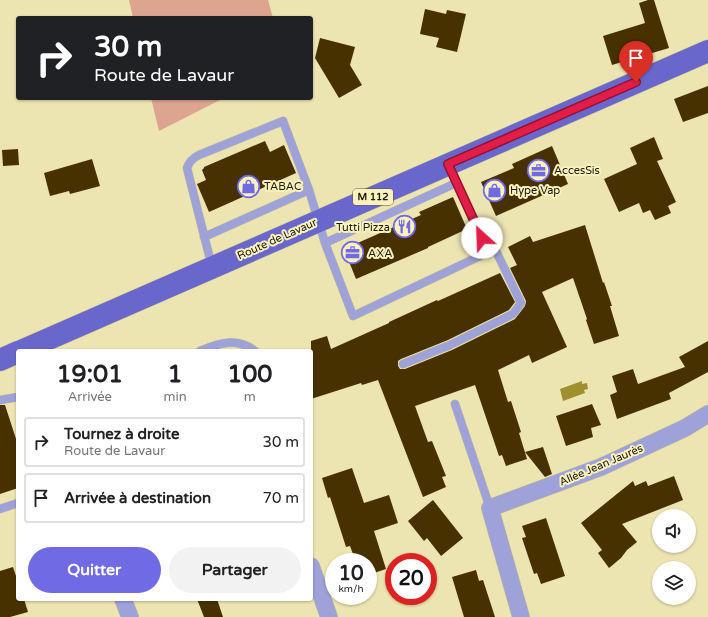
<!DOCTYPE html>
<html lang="fr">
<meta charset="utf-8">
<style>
body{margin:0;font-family:"Varela Round",sans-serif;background:#f2f2f2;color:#202124;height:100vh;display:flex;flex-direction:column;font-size:15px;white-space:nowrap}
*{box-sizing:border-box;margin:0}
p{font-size:13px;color:#757577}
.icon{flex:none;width:22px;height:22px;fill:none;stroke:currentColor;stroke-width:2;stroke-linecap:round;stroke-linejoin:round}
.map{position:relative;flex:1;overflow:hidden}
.side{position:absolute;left:16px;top:349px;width:297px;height:252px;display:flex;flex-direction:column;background:#fff;border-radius:4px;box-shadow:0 1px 3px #0004}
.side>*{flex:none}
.top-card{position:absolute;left:16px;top:16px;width:297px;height:84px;border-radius:4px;box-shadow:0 1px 3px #0004;background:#202124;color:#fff;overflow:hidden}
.tools{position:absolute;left:652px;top:509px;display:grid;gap:8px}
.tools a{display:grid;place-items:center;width:44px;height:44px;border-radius:50%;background:#fff;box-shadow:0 1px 3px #0004;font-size:20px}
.speed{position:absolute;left:325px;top:553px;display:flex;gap:8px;font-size:20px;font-weight:700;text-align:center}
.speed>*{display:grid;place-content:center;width:52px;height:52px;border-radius:50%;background:#fff;box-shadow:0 1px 3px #0004;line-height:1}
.speed small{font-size:10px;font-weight:400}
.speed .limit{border:6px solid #d22;background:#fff;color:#111}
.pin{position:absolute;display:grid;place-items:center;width:34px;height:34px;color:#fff;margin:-41px -17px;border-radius:50% 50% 50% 0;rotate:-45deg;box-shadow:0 0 4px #0007}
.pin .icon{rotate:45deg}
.me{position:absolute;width:44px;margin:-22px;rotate:335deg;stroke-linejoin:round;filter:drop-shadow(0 0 3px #0008)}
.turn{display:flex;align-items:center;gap:14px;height:84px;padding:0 12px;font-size:18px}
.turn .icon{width:52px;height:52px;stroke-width:2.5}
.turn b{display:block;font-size:28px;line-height:34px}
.eta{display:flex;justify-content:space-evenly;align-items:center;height:68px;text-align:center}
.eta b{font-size:24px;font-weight:700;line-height:28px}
.cta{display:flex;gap:8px;margin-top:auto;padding:8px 12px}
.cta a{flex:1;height:46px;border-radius:24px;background:#706ae4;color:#fff;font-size:16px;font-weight:700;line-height:46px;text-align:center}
.cta a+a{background:#f2f2f2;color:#202124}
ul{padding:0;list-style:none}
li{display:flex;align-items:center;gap:12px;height:50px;margin:0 8px 6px;padding:0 4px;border:2px solid #e0e0e0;border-radius:4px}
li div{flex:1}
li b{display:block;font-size:15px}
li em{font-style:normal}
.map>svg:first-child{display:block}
.green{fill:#dda590}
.water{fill:#9e902e}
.building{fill:#483100}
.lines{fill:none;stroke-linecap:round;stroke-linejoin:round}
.service-casing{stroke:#c6c092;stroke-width:9}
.minor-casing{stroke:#c6c092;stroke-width:18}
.primary-casing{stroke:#c6c092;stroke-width:23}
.service{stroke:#9ea2d9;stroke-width:8}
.minor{stroke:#9ea2d9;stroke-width:17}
.primary{stroke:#6967cb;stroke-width:22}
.route-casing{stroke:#92132f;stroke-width:10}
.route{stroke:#e11d48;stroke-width:7}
.labels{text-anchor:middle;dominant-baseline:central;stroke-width:4;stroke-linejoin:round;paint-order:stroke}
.shield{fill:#f9f2be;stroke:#5e593c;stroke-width:1}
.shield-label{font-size:10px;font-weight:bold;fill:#1b1805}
.poi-label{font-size:11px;fill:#1b1805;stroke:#f9f2be;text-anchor:start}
.street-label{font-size:11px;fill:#1b1805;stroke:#f9f2be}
</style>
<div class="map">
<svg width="708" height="617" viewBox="0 0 708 617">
<rect width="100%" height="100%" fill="#ece5b1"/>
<path class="green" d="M129 0H268L273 18H133Z
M151 98H224L159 131Z"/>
<path class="water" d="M582 381V384L587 383 588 389 584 390 585 393 563 401 560 389Z"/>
<path class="building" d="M648 0H654L669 48 612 65 603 36 645 23 639 3Z
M425 9 446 14 447 10 466 14 457 52 436 47 439 38 420 34Z
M320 38 355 47 350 65 362 85 339 98 315 58Z
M708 86V113L683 122 674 99Z
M654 137 663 159 657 161 676 202 668 206 671 213 655 220 650 210 643 213 639 203 619 212 604 179 637 164 630 148Z
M265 141 270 152 284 145 296 173 209 212 197 184 206 180 202 170 204 168V167Z
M552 146 568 184 496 216 481 182 514 168 512 164Z
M18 149 19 165 3 166 2 150Z
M92 159 100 186 70 194 69 191 50 196 44 173Z
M453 197 467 229 428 247V248L356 279 344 249 421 215 419 212Z
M585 225 603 283 604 282 612 306H610L619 336 594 344 586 320 587 319 573 278 542 292 567 347 532 363 529 355 498 370 508 402 511 401 521 432 519 433 527 459 506 466 502 455 499 456 475 385 415 406 428 442 432 441 446 476 442 477 446 487 423 497 378 380 362 385 361 383 311 399V341L327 336 331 349 389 323V322L437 300 438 301 500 273 515 302 509 310 448 340 401 359 398 361V366L400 369H405L452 350 515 319 525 306 526 301 510 268 517 265 508 247 530 236 533 242Z
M708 341V372L669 393 671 399 617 419 610 395 617 392 612 376 633 369 638 384 685 367 679 357Z
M592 404 601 425 591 428 593 437 566 446 556 416Z
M0 405H5L18 445V488L0 494Z
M543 447 552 474 545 477 525 452Z
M352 468 364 503 389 495 398 523 374 531 386 569 368 575V562H356L350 546 346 547 330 497 328 498 322 478Z
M674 476 683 500 622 524 637 542 627 550 621 558 609 568 598 553 602 550 581 523 633 481 635 486 646 481 648 486Z
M433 500 463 538 441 556 427 538 424 541 408 521Z
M546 518 565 576 541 584 537 573 534 574 522 538 526 537 522 526Z
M13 567 18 582V599H24L28 612 10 617H0V571Z
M476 570 479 581 483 580 495 617H464L452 577Z
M197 599H217L223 617H204Z"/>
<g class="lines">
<defs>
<path id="service" d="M449 166 489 252
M204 237 309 190
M325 243 456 183
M212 267 187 168C189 162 193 158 199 155L283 121 309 190 325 243 353 316 495 249 521 303 513 314 450 345 403 364
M200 351C219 343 237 337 255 351
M0 400 18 397
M455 404 490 508
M0 509 18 503"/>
<path id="minor" d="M311 566 329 617
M123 599 130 617
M521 617 490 508 601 467 685 428 708 414"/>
<path id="primary" d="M21 351 708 51
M0 360 18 352"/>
</defs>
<use href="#service" class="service-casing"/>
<use href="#minor" class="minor-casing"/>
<use href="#primary" class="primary-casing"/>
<use href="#service" class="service"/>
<use href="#minor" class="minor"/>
<use href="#primary" class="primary"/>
</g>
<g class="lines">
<defs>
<path id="route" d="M482 238 448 164 636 82"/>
</defs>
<use href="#route" class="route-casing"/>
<use href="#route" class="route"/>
</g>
<defs>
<symbol id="office-ring" viewBox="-11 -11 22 22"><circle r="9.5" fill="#f9f2be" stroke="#706ae4" stroke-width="1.5"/><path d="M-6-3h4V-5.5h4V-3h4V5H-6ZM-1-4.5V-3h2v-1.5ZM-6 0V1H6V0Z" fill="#706ae4"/></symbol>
<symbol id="shop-ring" viewBox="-11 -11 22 22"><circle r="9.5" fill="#f9f2be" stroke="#706ae4" stroke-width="1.5"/><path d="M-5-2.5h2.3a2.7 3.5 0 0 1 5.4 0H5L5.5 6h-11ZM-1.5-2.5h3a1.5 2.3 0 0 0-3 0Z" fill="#706ae4"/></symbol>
<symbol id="restaurant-ring" viewBox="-11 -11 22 22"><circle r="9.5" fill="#f9f2be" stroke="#706ae4" stroke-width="1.5"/><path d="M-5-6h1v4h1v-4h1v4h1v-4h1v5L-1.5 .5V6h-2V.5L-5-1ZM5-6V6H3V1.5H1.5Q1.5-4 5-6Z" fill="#706ae4"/></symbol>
</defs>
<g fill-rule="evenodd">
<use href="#office-ring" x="526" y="158" width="25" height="25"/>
<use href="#shop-ring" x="236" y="174" width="25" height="25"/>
<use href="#shop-ring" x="482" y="178" width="25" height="25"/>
<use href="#restaurant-ring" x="392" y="214" width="25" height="25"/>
<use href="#office-ring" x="340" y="240" width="25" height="25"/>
</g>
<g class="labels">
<rect class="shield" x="353" y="189" width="40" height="16" rx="3"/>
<g class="shield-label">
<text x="373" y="197">M 112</text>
</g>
<g class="poi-label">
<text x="554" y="170">AccesSis</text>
<text x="264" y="186">TABAC</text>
<text x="510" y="190">Hype Vap</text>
<text x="390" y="227" text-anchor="end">Tutti Pizza</text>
<text x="368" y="253">AXA</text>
</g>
<g class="street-label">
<text transform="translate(277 239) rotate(-24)">Route de Lavaur</text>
<text transform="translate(601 465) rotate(-23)">Allée Jean Jaurès</text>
</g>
</g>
</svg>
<div class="tools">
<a><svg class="icon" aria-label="sound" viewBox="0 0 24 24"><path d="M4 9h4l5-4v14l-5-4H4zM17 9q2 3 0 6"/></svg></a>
<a><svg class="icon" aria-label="layers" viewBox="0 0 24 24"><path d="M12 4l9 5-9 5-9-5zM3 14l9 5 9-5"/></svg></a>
</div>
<div class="speed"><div>10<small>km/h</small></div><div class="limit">20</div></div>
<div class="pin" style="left:636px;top:82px;background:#d93025"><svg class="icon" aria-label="arrive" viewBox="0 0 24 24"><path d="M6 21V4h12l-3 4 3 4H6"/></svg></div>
<svg class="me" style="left:482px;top:238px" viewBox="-20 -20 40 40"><circle r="19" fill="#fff"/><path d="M0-13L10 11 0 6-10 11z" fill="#e11d48"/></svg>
<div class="top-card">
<div class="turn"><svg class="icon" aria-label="right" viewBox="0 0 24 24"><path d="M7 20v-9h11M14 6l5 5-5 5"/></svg><div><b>30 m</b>Route de Lavaur</div></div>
</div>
<section class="side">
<div class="eta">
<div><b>19:01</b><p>Arrivée</p></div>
<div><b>1</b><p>min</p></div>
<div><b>100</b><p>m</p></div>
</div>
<ul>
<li><svg class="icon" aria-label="right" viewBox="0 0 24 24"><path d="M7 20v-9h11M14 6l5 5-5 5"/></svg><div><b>Tournez à droite</b><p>Route de Lavaur</p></div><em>30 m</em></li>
<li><svg class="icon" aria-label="arrive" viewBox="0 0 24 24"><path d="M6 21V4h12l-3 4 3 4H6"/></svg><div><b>Arrivée à destination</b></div><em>70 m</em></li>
</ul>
<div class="cta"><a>Quitter</a><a>Partager</a></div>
</section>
</div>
